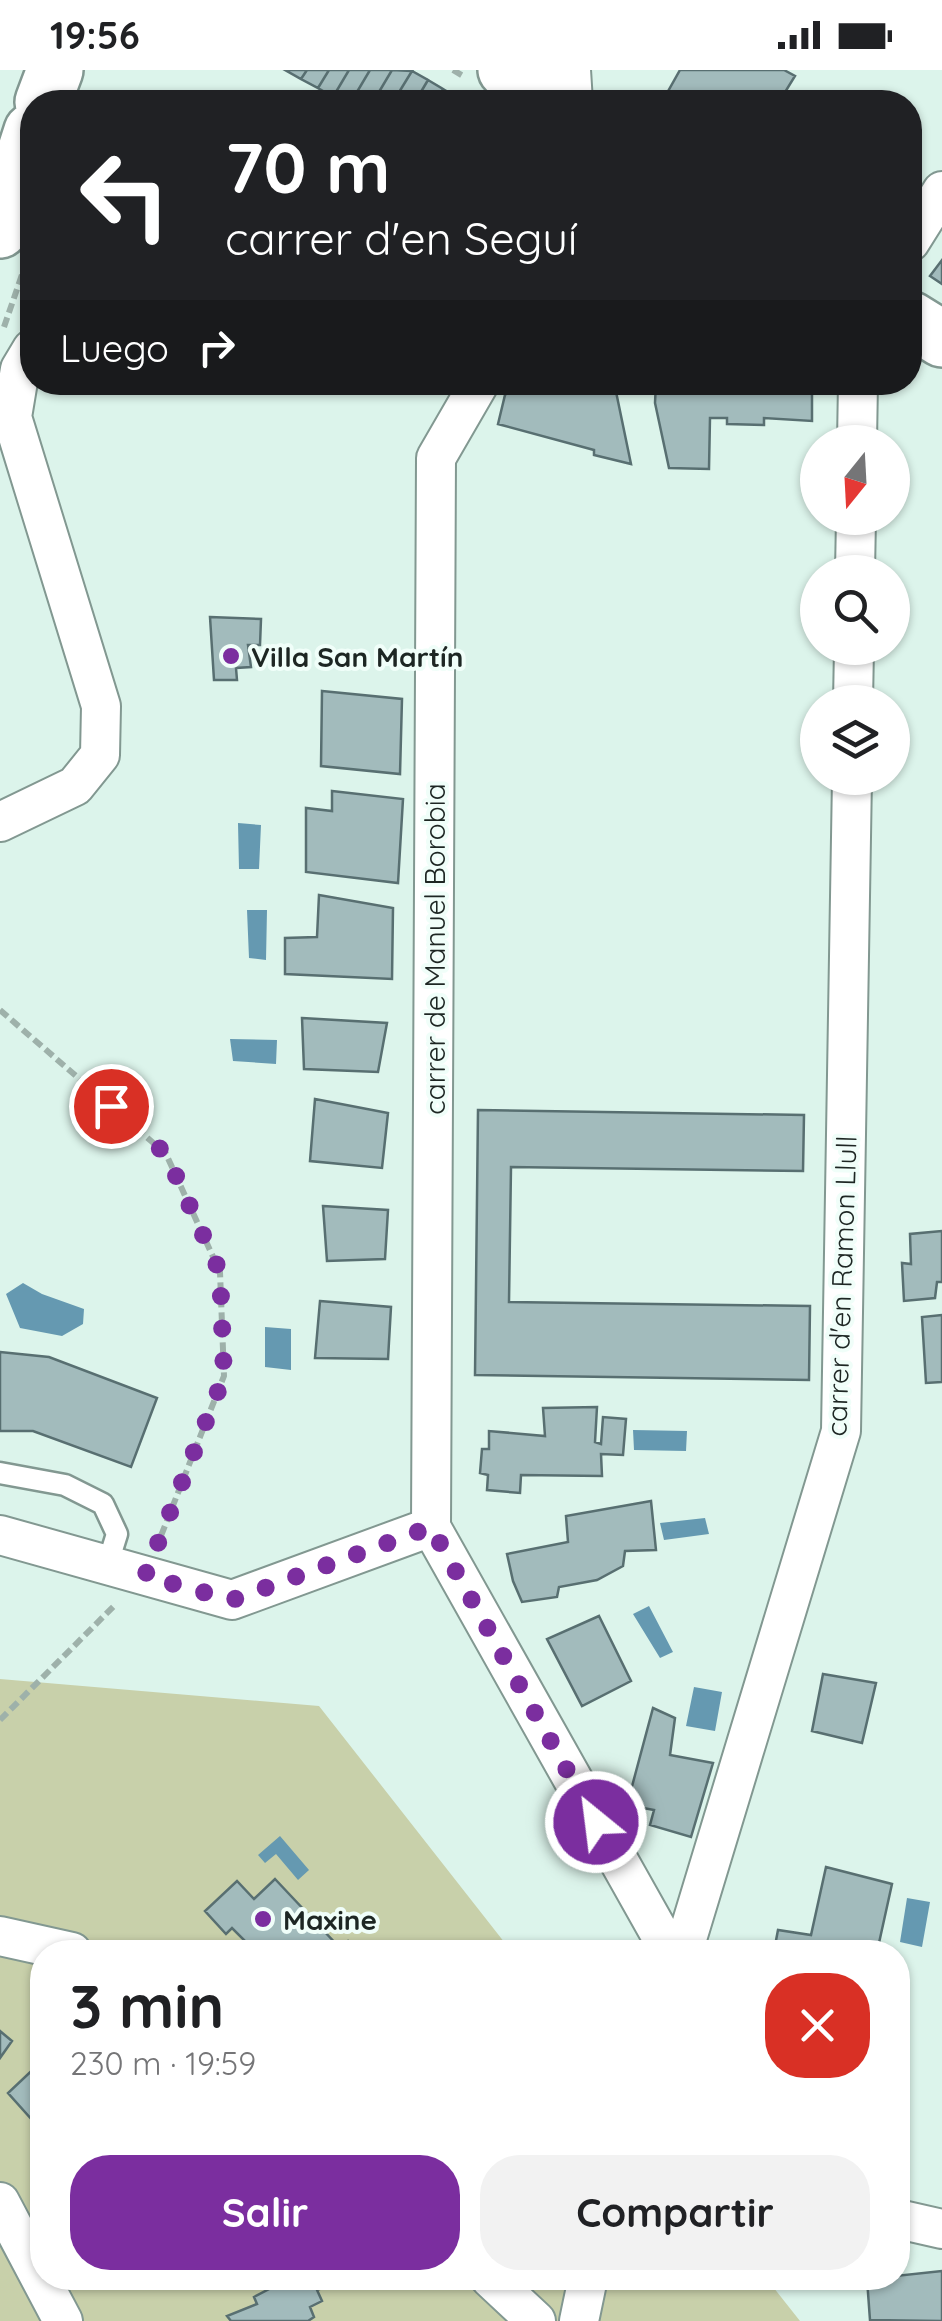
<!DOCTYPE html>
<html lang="es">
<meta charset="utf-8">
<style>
body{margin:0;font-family:Quicksand,sans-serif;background:#f2f2f2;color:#202124;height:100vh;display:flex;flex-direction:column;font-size:38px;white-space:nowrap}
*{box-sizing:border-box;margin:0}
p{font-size:32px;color:#757577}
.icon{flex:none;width:55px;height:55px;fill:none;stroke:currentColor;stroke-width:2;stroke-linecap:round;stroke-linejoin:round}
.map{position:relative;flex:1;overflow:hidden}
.sheet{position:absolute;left:30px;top:1870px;width:880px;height:350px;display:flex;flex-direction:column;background:#fff;border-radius:40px;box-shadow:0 2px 8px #0004}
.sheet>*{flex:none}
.hud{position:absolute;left:20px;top:20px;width:902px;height:305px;border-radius:40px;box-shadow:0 2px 8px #0004;background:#202124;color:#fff;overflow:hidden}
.needle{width:65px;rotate:198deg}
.controls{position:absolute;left:800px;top:355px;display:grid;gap:20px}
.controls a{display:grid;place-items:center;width:110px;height:110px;border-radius:50%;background:#fff;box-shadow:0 2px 8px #0004;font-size:50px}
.pin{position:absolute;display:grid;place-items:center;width:85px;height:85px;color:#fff;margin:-42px;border:5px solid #fff;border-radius:50%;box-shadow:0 2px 10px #0007}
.me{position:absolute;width:110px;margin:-55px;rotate:331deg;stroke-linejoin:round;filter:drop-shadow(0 0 8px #0008)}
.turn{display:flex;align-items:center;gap:35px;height:210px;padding:0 40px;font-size:45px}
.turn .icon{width:130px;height:130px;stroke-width:2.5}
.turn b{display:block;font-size:70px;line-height:85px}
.then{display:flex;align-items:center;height:95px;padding:0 40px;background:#0003;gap:20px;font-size:38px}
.round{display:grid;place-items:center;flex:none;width:105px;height:105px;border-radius:40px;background:#f2f2f2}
.headline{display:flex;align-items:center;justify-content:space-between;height:170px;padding:0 40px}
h1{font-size:60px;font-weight:700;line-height:75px}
.action{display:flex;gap:20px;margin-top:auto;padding:20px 40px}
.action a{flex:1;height:115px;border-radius:40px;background:#7b2e9f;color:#fff;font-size:40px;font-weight:700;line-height:115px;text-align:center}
.action a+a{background:#f2f2f2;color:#202124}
.status{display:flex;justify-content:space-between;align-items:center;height:70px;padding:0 50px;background:#fff;direction:ltr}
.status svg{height:28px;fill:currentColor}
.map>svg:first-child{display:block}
.green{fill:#c8d0aa}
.water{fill:#6599b1}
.building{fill:#a2bbbc;stroke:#586f71;stroke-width:2.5}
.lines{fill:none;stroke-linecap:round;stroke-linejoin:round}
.service-casing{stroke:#829891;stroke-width:25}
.minor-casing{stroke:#829891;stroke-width:42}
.primary-casing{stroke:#829891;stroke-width:60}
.path{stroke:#9eb1aa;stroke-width:6;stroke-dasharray:10 5;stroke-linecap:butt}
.service{stroke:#fff;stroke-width:20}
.minor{stroke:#fff;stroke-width:38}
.primary{stroke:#fff;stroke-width:55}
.route{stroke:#7b2e9f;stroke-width:18;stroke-dasharray:0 32.4}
.poi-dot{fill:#7b2e9f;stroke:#f0fef9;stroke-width:4}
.labels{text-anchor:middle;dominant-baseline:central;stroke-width:8;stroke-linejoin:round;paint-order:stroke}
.poi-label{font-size:28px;font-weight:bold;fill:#1d2623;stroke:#f0fef9;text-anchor:start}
.street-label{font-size:28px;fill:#1d2623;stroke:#f0fef9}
</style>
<div class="status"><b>19:56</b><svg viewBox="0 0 49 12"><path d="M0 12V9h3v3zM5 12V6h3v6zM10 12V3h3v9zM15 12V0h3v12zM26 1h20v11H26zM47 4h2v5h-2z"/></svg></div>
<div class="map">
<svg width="942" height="2251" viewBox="0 0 942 2251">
<rect width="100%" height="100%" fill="#dcf4eb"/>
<path class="green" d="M0 1609 319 1636 512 1882H42V2208H766L800 2251H0Z"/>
<path class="water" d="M238 753 261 755 259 799H239Z
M247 840H267L266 890 249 888Z
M230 969 277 970 276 994 233 991Z
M23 1213 42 1224 84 1239 83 1254 62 1266 20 1258 6 1224Z
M265 1257 291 1259V1300L265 1297Z
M633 1360 687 1361 686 1381 634 1380Z
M705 1448 709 1464 664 1470 660 1453Z
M649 1536 673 1582 660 1588 633 1544Z
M694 1617 722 1622 715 1661 686 1656Z
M280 1766 309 1800 298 1810 276 1784 265 1793 258 1785Z
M907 1828 930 1832 922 1877 900 1872Z"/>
<path class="building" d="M285 0H307L301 9Z
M307 0H329L318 18 301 9Z
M329 0H349L333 27 318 18Z
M349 0H370L351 32H343L333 27Z
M370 0H392L373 32H351Z
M392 0 412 1 393 32H373Z
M680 0H784L795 6 779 32H662Z
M412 1 428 10 415 32H393Z
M428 10 443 19 436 32H415Z
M443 19 465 32H436Z
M942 190V214L930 206Z
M518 312H614L631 394 594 385V380L498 354 505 325Z
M656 312H812V351L764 348V355L727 354V348H710L709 399 669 398 655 333Z
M210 547 261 549 260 575H248L251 597 236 598 237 610H214Z
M322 621 402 629 400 704 321 696Z
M332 721 403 729 398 813 306 802V738L332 741Z
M319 825 393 838 392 909 285 904V868L317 867Z
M302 948 387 953 378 1002 304 999Z
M315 1029 388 1043 382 1098 310 1091Z
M478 1040 804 1045 803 1101 511 1097 509 1232 810 1236 809 1310 475 1305Z
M323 1136 388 1140 385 1189 327 1191Z
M942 1161V1212H937L935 1228 904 1231 902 1193 911 1194 910 1164Z
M320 1231 391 1237 388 1289 315 1288Z
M942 1245V1312L926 1313 922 1247Z
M0 1282 49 1287 157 1328 131 1397 33 1361H0Z
M597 1337 595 1372 601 1374 603 1347 626 1349 623 1385 601 1384 602 1406 521 1405 520 1423 487 1420 488 1405 480 1403 482 1379H489V1361L545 1366 543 1338Z
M651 1431 656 1480 625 1481 623 1496 597 1510 559 1517 557 1527 522 1532 513 1511 507 1484 568 1472 566 1446Z
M599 1546 631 1611 582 1636 547 1569Z
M823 1604 876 1613 862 1673 812 1661Z
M653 1638 675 1648 670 1685 713 1693 691 1767 650 1755 654 1740 627 1735Z
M826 1797 892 1814 877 1882 774 1881 778 1860 811 1865Z
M275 1809 340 1878 348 1871 358 1882H256L232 1858 226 1864 205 1841 237 1811 254 1829Z
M0 1961 12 1971 0 1988Z
M42 1991V2061L8 2023Z
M942 2201V2251L870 2250 867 2209Z
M268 2208H347L317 2220 322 2231 310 2237 314 2247 308 2251H231L227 2246 257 2234 254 2227 269 2219Z"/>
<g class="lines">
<defs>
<path id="service" d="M0 1403 65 1415 103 1434 117 1464 107 1496"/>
<path id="minor" d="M571 0 573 32
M910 172 942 121
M480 312 436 388 431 1457 670 1882
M857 372 858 312
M855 502 856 448
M853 632 854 578
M0 752 75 716 100 685 101 636 12 347 20 299 32 279
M0 1465 232 1530 431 1457
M0 1866 72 1882
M683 1882 841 1361 852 708
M0 2132 63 2251
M898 2149 942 2159
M490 2208 536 2251
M579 2251 588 2208"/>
<path id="primary" d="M506 0 558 32
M43 32 55 0
M0 160 32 61
M910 249 942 269"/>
</defs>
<use href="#service" class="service-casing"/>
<use href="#minor" class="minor-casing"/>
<use href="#primary" class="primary-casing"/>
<path class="path" d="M453 0 465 7
M4 257 26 193
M0 940 166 1084 220 1202 224 1306 157 1476
M0 1650 116 1534"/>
<use href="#service" class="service"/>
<use href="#minor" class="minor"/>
<use href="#primary" class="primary"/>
</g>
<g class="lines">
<path class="route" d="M111 1036 166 1084 220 1202 224 1306 145 1506 232 1530 431 1457 596 1752"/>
</g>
<g class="poi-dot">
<circle cx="231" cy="586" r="10"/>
<circle cx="263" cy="1849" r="10"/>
</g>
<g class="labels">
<g class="poi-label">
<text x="251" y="586">Villa San Martín</text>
<text x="283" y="1849">Maxine</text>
</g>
<g class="street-label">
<text transform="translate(434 879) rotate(-90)">carrer de Manuel Borobia</text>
<text transform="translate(841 1216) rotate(-88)">carrer d'en Ramon Llull</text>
</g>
</g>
</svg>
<div class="controls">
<a><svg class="needle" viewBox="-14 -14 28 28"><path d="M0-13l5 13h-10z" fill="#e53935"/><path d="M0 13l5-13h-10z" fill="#757577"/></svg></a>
<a><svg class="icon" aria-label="search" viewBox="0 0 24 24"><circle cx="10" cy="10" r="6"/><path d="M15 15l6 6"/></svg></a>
<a><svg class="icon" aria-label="layers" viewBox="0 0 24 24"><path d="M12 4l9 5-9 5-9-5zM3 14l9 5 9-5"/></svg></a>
</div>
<div class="pin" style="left:111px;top:1036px;background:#d93025"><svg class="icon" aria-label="arrive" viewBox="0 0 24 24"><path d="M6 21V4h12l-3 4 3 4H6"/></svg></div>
<svg class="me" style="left:596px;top:1752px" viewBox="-20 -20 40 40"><circle r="17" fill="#7b2e9f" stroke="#fff" stroke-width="3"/><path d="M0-11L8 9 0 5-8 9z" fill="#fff"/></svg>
<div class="hud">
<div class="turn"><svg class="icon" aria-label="left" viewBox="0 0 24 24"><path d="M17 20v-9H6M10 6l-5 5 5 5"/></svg><div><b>70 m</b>carrer d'en Seguí</div></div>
<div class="then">Luego<svg class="icon" aria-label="right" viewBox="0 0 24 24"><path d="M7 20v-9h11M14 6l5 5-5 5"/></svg></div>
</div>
<section class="sheet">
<div class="headline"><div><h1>3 min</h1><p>230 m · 19:59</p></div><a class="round" style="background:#d93025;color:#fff"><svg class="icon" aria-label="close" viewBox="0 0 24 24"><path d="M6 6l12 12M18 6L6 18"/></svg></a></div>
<div class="action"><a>Salir</a><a>Compartir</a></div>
</section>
</div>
